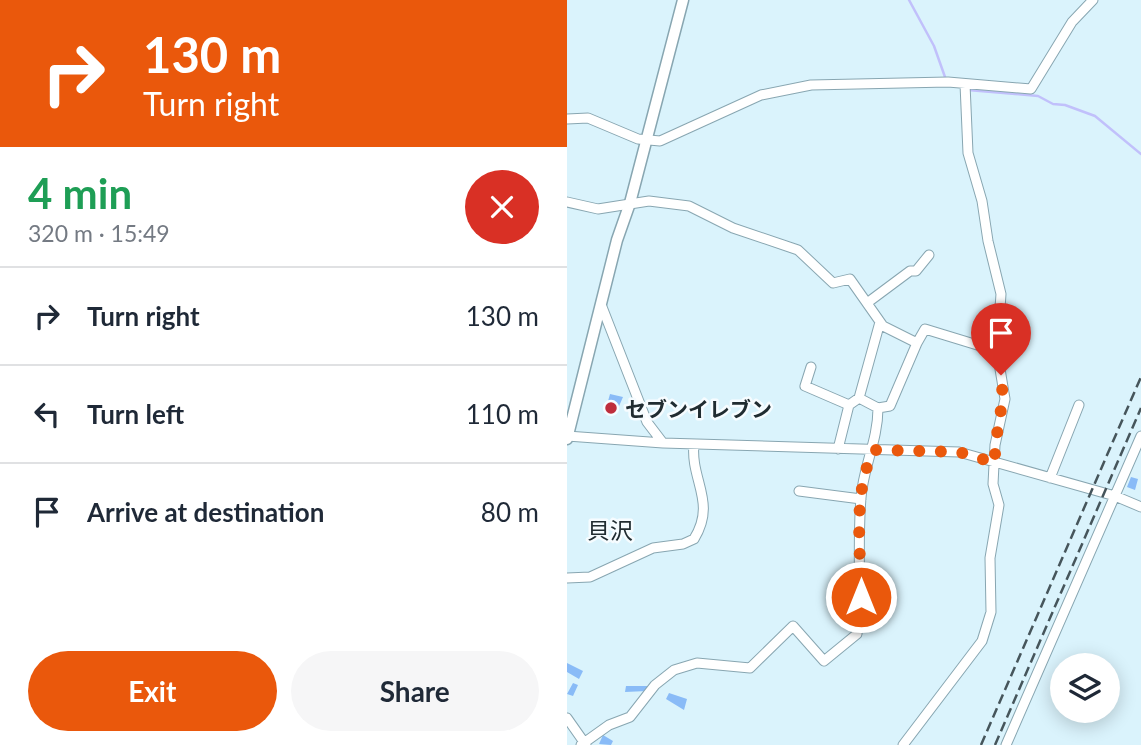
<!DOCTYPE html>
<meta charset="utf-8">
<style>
body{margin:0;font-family:Lato,"Noto Sans JP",sans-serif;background:#f6f6f7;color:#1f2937;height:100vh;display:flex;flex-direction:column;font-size:26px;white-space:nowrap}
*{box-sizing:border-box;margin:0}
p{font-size:23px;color:#747a83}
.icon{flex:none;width:38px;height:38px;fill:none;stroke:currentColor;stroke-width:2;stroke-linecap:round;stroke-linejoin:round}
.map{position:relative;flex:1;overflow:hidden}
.side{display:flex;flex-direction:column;background:#fff;width:567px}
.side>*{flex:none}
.banner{background:#ea580c;color:#fff;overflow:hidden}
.buttons{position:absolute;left:483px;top:653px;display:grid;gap:14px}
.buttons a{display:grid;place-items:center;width:70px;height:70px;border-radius:50%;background:#fff;box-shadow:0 4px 18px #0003;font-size:35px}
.pin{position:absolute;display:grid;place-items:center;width:60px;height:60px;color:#fff;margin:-72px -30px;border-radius:50% 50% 50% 0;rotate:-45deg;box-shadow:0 0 7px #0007}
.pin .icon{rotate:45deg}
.me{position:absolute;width:77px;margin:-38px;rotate:0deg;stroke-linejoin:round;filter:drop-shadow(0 0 5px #0008)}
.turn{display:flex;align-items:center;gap:24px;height:147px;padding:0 28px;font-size:32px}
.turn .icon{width:91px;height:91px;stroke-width:2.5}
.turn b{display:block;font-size:49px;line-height:60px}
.round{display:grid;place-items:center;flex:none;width:74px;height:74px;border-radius:37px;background:#f6f6f7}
.summary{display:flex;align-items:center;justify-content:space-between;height:119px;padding:0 28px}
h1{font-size:42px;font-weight:700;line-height:52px;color:#1e9e55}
.primary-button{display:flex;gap:14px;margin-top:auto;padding:14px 28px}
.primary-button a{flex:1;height:80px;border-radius:42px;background:#ea580c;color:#fff;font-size:28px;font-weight:700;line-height:80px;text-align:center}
.primary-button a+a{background:#f6f6f7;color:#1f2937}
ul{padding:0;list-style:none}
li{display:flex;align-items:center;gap:21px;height:98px;padding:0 28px;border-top:2px solid #e0e1e3}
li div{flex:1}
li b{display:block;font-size:26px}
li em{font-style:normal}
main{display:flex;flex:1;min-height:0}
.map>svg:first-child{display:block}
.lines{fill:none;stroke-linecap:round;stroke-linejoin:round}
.stream{stroke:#c1c0fb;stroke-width:2.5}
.building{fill:#89bbf7}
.minor-casing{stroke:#88a6b1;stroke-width:11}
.tertiary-casing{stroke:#88a6b1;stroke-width:13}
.minor{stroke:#fff;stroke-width:9}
.tertiary{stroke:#fff;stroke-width:10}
.rail{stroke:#46555b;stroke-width:2.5;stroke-dasharray:10 5;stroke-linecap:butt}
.route{stroke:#ea580c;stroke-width:12;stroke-dasharray:0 21.6}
.poi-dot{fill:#be2d3c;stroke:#f6fcff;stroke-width:2.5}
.labels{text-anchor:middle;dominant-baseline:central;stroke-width:5;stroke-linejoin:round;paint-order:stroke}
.poi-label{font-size:21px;font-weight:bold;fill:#202c31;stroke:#f6fcff;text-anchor:start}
.neighbourhood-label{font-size:23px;fill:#202c31;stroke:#f6fcff}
</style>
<main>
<section class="side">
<div class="banner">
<div class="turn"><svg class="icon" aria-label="right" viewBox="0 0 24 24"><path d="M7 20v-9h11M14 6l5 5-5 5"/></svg><div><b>130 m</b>Turn right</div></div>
</div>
<div class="summary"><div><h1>4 min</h1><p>320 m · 15:49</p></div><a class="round" style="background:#d93025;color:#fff"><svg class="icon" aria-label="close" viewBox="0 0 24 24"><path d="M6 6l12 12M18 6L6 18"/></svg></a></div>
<ul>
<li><svg class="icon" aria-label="right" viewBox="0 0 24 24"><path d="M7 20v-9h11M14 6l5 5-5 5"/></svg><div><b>Turn right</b></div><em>130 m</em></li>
<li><svg class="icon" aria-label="left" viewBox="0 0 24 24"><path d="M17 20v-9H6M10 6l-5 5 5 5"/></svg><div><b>Turn left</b></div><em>110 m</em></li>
<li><svg class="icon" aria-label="arrive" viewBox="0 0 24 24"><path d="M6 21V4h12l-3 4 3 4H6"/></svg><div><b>Arrive at destination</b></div><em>80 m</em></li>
</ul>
<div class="primary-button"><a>Exit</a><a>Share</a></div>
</section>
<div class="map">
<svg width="574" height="745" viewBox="0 0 574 745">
<rect width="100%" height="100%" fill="#daf3fc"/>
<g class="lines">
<path class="stream" d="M342 0 367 46 378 77
M401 90 471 96 486 104 498 105 528 116 574 154"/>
</g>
<path class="building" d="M43 394 56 397 49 413 38 412Z
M564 477 571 479 568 490 560 487Z
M0 663 16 671 12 679 0 672Z
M6 683 11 685 6 696 0 694Z
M59 686H80V691L58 692Z
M102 693 120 699 117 710 99 699Z
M36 735 46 741 44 745 32 744Z"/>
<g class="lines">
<defs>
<path id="minor" d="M0 119 21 118 71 139 93 141 194 95 244 85 381 82 464 89 505 22 526 0
M0 202 31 209 82 201 122 206 166 228 231 250 266 283 283 279 316 326 350 343 358 329 430 351
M300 303 343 271H349L362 255
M35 307 80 422 96 443
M244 367 238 386 282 405
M292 398 311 408 323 406 350 343
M0 436 96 443 392 452 548 496 574 507
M271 449 282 405 292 398 313 322
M483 478 512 405
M232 491 294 499
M0 578 23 577 86 548 116 544 127 539C150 502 123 480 127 444
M0 718 19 745
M14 745 42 725 63 717 88 685 107 670 130 663 183 668 226 626 257 661 290 634C295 589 290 544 294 498 296 467 311 441 311 408
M336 745 415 641 424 612 423 558 432 505 426 484 428 445 438 399 430 351 434 294 421 241 415 201 401 153 398 84
M439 745 574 436"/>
<path id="tertiary" d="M0 439 50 240 63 203 116 0"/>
</defs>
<use href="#minor" class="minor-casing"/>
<use href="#tertiary" class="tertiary-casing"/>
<use href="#minor" class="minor"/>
<use href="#tertiary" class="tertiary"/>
<path class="rail" d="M414 745 574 377
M428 745 574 408"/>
</g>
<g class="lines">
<path class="route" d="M294 597C294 549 285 493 307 450L392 452 428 463C427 429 439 409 434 375"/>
</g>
<circle class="poi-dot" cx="44" cy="408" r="7"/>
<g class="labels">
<g class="poi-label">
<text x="58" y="408">セブンイレブン</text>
</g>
<g class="neighbourhood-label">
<text x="43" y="530">貝沢</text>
</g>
</g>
</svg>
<div class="buttons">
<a><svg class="icon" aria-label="layers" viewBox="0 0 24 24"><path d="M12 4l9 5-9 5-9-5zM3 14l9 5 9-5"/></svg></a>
</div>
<div class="pin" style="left:434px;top:375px;background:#d93025"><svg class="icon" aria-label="arrive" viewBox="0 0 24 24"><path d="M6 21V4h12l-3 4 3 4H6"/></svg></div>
<svg class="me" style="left:294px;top:597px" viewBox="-20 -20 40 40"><circle r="17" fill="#ea580c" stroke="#fff" stroke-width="3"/><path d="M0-11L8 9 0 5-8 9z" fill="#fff"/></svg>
</div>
</main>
